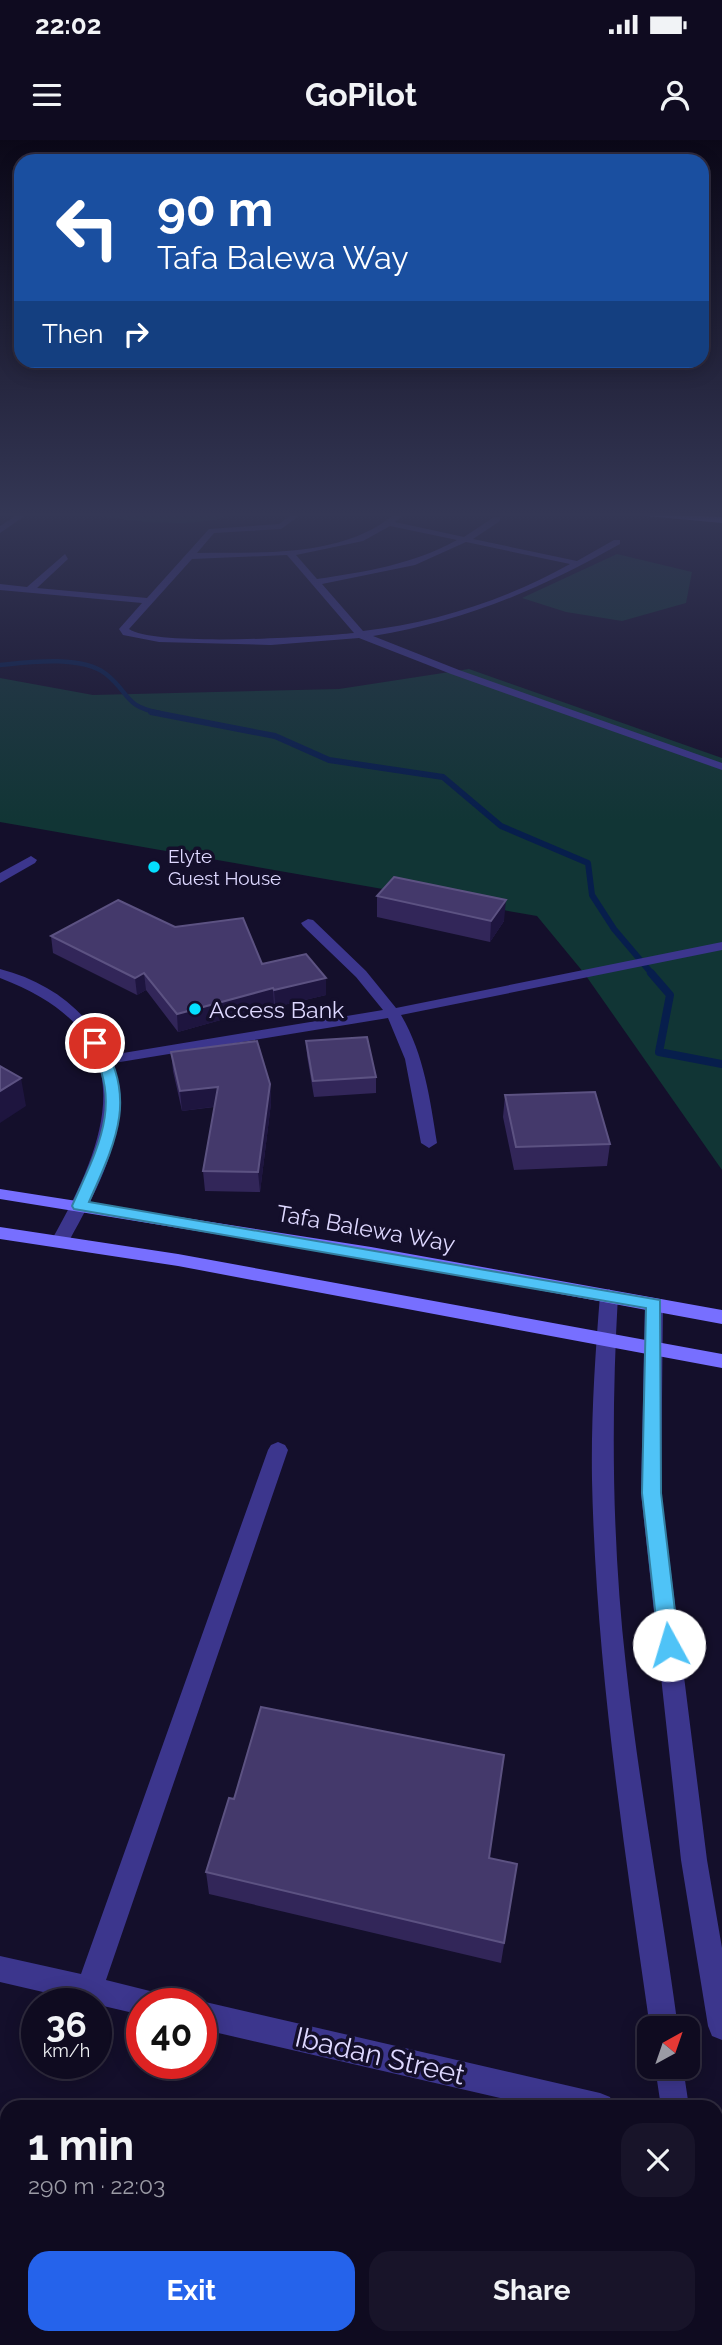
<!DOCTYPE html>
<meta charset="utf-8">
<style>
body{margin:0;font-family:Raleway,sans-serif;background:#181429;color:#f1f3f6;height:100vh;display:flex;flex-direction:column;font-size:26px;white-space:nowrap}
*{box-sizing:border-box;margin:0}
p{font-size:23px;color:#9b9ba5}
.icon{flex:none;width:38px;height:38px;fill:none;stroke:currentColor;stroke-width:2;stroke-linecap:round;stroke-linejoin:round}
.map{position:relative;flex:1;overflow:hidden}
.sheet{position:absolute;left:0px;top:1960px;width:723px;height:245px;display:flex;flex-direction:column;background:#0f0b20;border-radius:21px 21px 0 0;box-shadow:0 4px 18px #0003,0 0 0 2px #2f2b3e}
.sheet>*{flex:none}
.hud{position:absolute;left:14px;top:14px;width:695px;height:214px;border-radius:21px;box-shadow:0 4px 18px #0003,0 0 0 2px #2f2b3e;background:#1a4fa0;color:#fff;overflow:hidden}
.needle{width:46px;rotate:40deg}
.tools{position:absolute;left:637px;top:1876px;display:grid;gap:14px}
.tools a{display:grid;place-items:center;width:63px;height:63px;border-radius:14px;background:#0f0b20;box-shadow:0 4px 18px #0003,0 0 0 2px #2f2b3e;font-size:35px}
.speed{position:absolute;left:21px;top:1848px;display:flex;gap:14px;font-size:35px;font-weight:700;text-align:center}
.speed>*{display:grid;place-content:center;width:91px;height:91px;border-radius:50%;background:#0f0b20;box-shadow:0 4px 18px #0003,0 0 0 2px #2f2b3e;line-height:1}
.speed small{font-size:18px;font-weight:400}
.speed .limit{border:10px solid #d22;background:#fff;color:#111}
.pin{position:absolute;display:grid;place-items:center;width:60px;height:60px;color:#fff;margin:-30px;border:4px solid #fff;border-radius:50%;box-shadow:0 2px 7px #0007}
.me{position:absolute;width:77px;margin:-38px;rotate:354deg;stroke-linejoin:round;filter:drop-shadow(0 0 5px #0008)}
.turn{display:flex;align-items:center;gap:24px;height:147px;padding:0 28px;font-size:32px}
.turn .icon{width:91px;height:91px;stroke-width:2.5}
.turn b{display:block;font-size:49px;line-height:60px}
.then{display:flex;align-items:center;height:66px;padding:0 28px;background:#0003;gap:14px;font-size:26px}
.round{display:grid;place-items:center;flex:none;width:74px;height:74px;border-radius:21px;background:#181429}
.overview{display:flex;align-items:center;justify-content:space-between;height:119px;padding:0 28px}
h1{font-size:42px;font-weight:700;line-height:52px}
.action{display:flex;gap:14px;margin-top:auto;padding:14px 28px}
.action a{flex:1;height:80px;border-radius:21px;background:#2563eb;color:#fff;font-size:28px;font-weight:700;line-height:80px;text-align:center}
.action a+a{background:#181429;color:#f1f3f6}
.status{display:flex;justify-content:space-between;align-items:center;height:49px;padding:0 35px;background:#0f0b20;direction:ltr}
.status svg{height:19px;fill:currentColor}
header{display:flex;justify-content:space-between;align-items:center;height:91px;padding:0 28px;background:#0f0b20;font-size:32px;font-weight:700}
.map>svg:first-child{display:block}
.green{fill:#113535}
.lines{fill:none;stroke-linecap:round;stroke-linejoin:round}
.stream-far2{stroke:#071e4c;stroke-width:4.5}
.stream-far1{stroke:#071e4c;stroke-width:6}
.stream{stroke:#071e4c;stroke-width:8}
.minor{fill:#3c368d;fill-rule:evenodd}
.tertiary{fill:#3c368d;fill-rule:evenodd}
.secondary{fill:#776fff;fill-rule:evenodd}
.wall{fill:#322659}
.shaded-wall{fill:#1e153f}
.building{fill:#44396b;stroke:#5c5282;stroke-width:2}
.route{fill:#4fc3f7;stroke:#337fa1;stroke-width:2}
.poi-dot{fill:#04dfff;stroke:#140f2b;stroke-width:2.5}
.labels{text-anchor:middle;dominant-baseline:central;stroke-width:7;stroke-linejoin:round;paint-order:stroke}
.far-poi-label{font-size:19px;fill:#ded8ff;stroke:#140f2b;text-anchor:start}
.poi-label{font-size:23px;fill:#ded8ff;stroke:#140f2b;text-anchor:start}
.street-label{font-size:23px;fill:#ded8ff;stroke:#140f2b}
.near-street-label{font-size:28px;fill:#ded8ff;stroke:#140f2b}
</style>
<div class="status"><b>22:02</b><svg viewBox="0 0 49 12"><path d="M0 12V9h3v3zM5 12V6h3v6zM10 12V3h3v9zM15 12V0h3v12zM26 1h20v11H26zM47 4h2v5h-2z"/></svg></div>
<header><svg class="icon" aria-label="menu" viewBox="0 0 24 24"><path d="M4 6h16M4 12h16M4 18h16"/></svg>GoPilot<svg class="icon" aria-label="person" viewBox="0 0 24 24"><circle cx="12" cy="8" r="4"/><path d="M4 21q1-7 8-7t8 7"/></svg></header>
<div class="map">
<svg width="722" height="2205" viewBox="0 0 722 2205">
<rect width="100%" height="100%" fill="#140f2b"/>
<path class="green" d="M81 373H240C190 391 132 381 81 373Z
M617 414 692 432 686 463 622 481 566 472 522 458Z
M469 529 722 618V1030L584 833 537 776 0 682V538L93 555 339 549Z"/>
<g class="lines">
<path class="stream-far2" d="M0 525C29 522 81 515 106 534 131 554 123 566 160 573"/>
<path class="stream-far1" d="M151 572 275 596 329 620 443 637 501 686 588 723 592 755 614 789 653 835"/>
<path class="stream" d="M651 833 670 855 659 912 722 924"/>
<path class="minor" d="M294 373H303L281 389 214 393 197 413C264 412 343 418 396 373H405L395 382 464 397 494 377H500V381L473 399 577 421 614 400H620V404C540 449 466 481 373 496L459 530 722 623V630L451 534 359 498 271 505 159 502 123 495 119 489 142 463 0 450V444L27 447 65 414 68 419 37 448 147 458 209 389 279 384ZM390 386 457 400C414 424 365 432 317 439L296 415 363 401ZM466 402 570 424C508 459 434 483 363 491L322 444 415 425ZM287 415 354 493C316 497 156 507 129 489L192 419Z
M31 716 37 720 35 723 0 743V733Z
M308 779 313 780 366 831 396 868 722 802V810L401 875C424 914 430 959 437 1003L429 1008 421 1003 405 919 388 878 114 923C130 991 101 1043 69 1101L66 1105H54L51 1101C113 992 145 893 0 838V829C50 842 86 870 111 915L383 870 356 837 303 786 301 783Z
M278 1302 285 1305 288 1310 106 1840 162 1854 165 1864H142V1875L0 1842V1816L81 1834 268 1310 271 1305Z
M201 1861 600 1953 610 1957 614 1967H539L201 1889V1864H195Z
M716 1981 722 1982V2010L716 2009Z"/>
<path class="tertiary" d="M20 373H29L0 393V386Z
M609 1149 618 1155C611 1279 612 1402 626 1526 639 1647 662 1767 678 1888H650C624 1706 596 1524 592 1340 591 1278 595 1217 600 1155Z
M654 1158 663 1164 661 1353 707 1720 722 1808V1900L712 1896 708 1886 681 1720 641 1353 645 1164Z
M655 1927H683L689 1967H661Z
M716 2184 722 2187V2205H697L695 2198H716Z"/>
<path class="secondary" d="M632 373 722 377V383L636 375Z
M0 1049 371 1107 722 1170V1184L371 1119 0 1059Z
M0 1087 178 1114 722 1214V1228L178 1126 0 1099Z"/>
</g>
<path class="wall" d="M377 756 504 781 490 802 377 777Z
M175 787 262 824 326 855 275 867 274 865 178 892 146 850 137 855 53 813 51 796Z
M306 901 376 937V953L314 957 307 916Z
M171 912 270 944 271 963 260 1052 205 1051 203 1031 214 967 182 971 173 931Z
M505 955 610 1004 607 1026 514 1030 503 977Z
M504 1615 489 1718 517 1724 501 1823 209 1754 206 1732 234 1659Z"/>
<path class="shaded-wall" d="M506 760 504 781 490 802 491 781Z
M144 833 146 850 137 855 135 838Z
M326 838V855L275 867 274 850Z
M273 848 274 865 178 892 177 874Z
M21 938 26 966 0 983V951Z
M270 944 271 963 260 1052 258 1032Z
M218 947 219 966 182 971 180 951Z"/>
<path class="building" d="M394 737 506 760 491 781 377 756Z
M118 760 175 787 243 778 262 824 306 814 326 838 274 850 273 848 177 874 144 833 135 838 51 796Z
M367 897 376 937 313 941 306 901Z
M257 901 270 944 258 1032 203 1031 218 947 180 951 171 912Z
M0 926 21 938 0 951Z
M595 952 610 1004 516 1007 505 955Z
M261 1567 504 1615 489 1718 517 1724 504 1803 206 1732 229 1658 234 1659Z
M425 2198H536V2205H424Z"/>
<linearGradient id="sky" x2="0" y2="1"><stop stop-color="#0b0818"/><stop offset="0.55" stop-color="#343755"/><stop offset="1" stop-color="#343755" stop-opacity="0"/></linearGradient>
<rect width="722" height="681" fill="url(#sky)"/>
<path class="route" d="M90 900H100C139 958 114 1005 89 1062L660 1160 661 1353 679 1505 676 1511 669 1514 662 1511 659 1505 642 1353 646 1168 74 1069 72 1066C97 1009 125 962 88 903Z"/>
<g class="poi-dot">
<circle cx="154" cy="727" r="7"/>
<circle cx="195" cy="869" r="7"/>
</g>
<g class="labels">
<g class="far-poi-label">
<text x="168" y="716">Elyte<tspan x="168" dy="22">Guest House</tspan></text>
</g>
<g class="poi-label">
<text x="209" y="869">Access Bank</text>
</g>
<g class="street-label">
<text transform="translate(366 1088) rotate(10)">Tafa Balewa Way</text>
</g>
<g class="near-street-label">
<text transform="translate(380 1916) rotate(13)">Ibadan Street</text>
</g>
</g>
</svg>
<div class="tools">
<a><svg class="needle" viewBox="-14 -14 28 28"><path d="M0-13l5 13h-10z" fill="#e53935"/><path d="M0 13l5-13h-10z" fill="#9b9ba5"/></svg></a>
</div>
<div class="speed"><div>36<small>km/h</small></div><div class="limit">40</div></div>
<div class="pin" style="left:95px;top:903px;background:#d93025"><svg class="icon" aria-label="arrive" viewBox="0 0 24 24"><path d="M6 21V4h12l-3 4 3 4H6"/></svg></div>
<svg class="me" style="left:669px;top:1505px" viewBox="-20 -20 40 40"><circle r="19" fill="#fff"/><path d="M0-13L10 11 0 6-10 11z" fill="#4fc3f7"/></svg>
<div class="hud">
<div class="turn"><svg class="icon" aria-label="left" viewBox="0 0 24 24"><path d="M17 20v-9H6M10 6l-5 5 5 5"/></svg><div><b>90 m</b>Tafa Balewa Way</div></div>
<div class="then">Then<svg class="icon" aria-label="right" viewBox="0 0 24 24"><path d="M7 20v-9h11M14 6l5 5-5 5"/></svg></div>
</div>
<section class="sheet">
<div class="overview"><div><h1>1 min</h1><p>290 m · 22:03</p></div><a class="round"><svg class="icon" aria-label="close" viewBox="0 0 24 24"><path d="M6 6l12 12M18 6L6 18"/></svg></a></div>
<div class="action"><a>Exit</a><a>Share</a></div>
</section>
</div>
